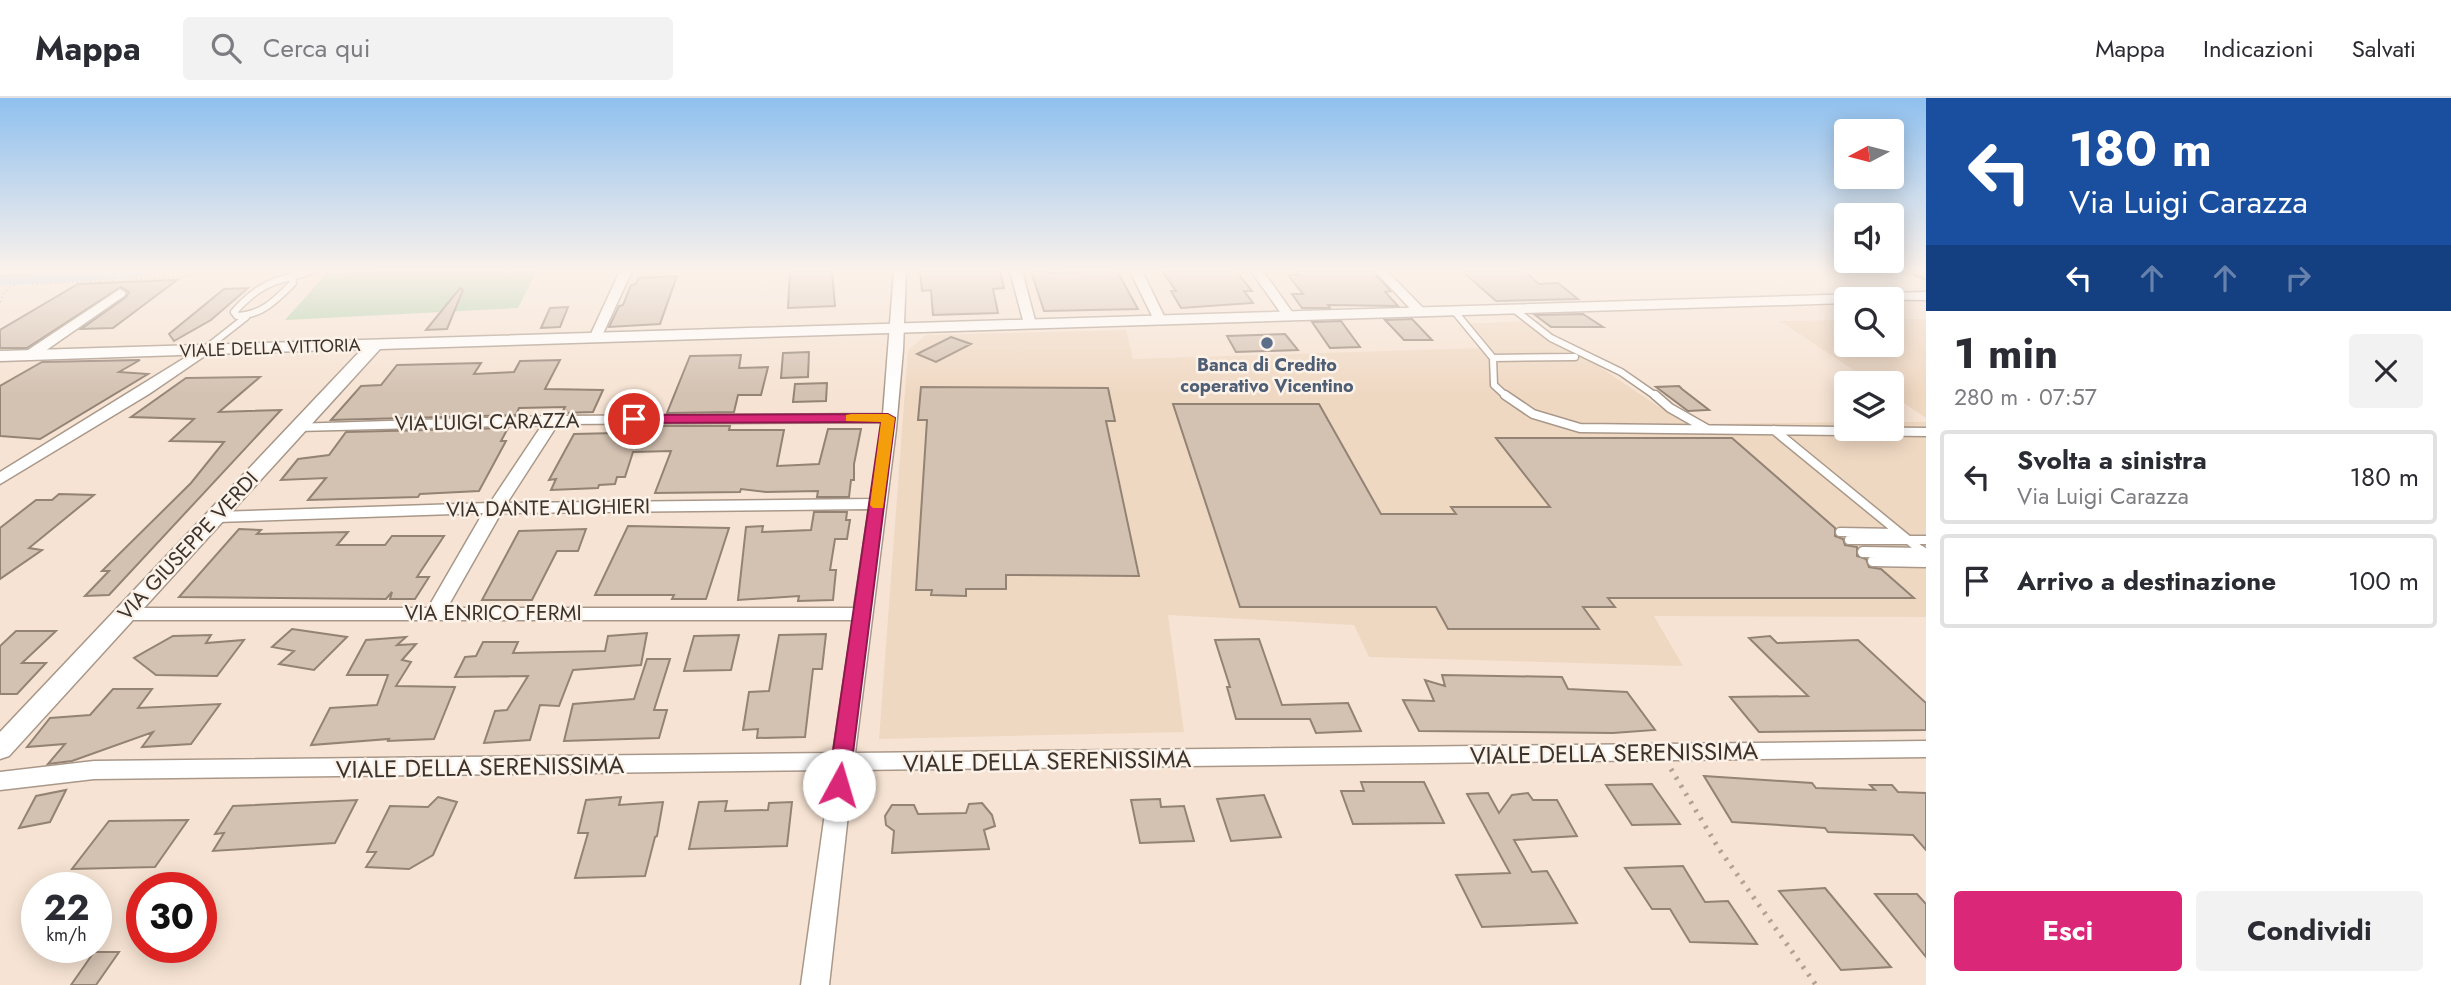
<!DOCTYPE html>
<html lang="it">
<meta charset="utf-8">
<style>
body{margin:0;font-family:Jost,sans-serif;background:#f2f2f3;color:#2b2b33;height:100vh;display:flex;flex-direction:column;font-size:26px;white-space:nowrap}
*{box-sizing:border-box;margin:0}
p{font-size:23px;color:#7c7c81}
.icon{flex:none;width:38px;height:38px;fill:none;stroke:currentColor;stroke-width:2;stroke-linecap:round;stroke-linejoin:round}
.map{position:relative;flex:1;overflow:hidden}
.drawer{display:flex;flex-direction:column;background:#fff;width:525px}
.drawer>*{flex:none}
.top-card{background:#1a4fa0;color:#fff;overflow:hidden}
.needle{width:46px;rotate:263deg}
.fabs{position:absolute;left:1834px;top:21px;display:grid;gap:14px}
.fabs a{display:grid;place-items:center;width:70px;height:70px;border-radius:7px;background:#fff;box-shadow:0 4px 18px #0003;font-size:35px}
.speed{position:absolute;left:21px;top:774px;display:flex;gap:14px;font-size:35px;font-weight:700;text-align:center}
.speed>*{display:grid;place-content:center;width:91px;height:91px;border-radius:50%;background:#fff;box-shadow:0 4px 18px #0003;line-height:1}
.speed small{font-size:18px;font-weight:400}
.speed .limit{border:10px solid #d22;background:#fff;color:#111}
.pin{position:absolute;display:grid;place-items:center;width:60px;height:60px;color:#fff;margin:-30px;border:4px solid #fff;border-radius:50%;box-shadow:0 2px 7px #0007}
.me{position:absolute;width:77px;margin:-38px;rotate:6deg;stroke-linejoin:round;filter:drop-shadow(0 0 5px #0008)}
.turn{display:flex;align-items:center;gap:24px;height:147px;padding:0 28px;font-size:32px}
.turn .icon{width:91px;height:91px;stroke-width:2.5}
.turn b{display:block;font-size:49px;line-height:60px}
.lanes{display:flex;align-items:center;height:66px;padding:0 28px;background:#0003;justify-content:center;gap:35px;direction:ltr}
.lanes .off{opacity:.35}
.round{display:grid;place-items:center;flex:none;width:74px;height:74px;border-radius:7px;background:#f2f2f3}
.head{display:flex;align-items:center;justify-content:space-between;height:119px;padding:0 28px}
h1{font-size:42px;font-weight:700;line-height:52px}
.button{display:flex;gap:14px;margin-top:auto;padding:14px 28px}
.button a{flex:1;height:80px;border-radius:7px;background:#db2777;color:#fff;font-size:28px;font-weight:700;line-height:80px;text-align:center}
.button a+a{background:#f2f2f3;color:#2b2b33}
ul{padding:0;list-style:none}
li{display:flex;align-items:center;gap:21px;height:94px;margin:0 14px 10px;padding:0 14px;border:4px solid #e1e1e2;border-radius:7px}
li div{flex:1}
li b{display:block;font-size:26px}
li em{font-style:normal}
header{display:flex;align-items:center;gap:42px;box-sizing:border-box;height:98px;padding:0 35px;background:#fff;border-bottom:2px solid #e1e1e2}
header strong{font-size:33px}
nav{display:flex;gap:38px;margin-inline-start:auto;font-size:24px}
.search{width:490px;height:63px;background:#f2f2f3;display:flex;align-items:center;gap:18px;box-sizing:border-box;padding:0 24px;border-radius:7px;color:#7c7c81;font-size:26px}
main{display:flex;flex:1;min-height:0}
.map>svg:first-child{display:block}
.built{fill:#efd8c2}
.green{fill:#adcfa7}
.lines{fill:none;stroke-linecap:round;stroke-linejoin:round}
.river{fill:#aad3fa;fill-rule:evenodd}
.building{fill:#d3c1b1;stroke:#938374;stroke-width:2}
.service-far2-casing{stroke:#a99889;stroke-width:9}
.service-far1-casing{stroke:#a99889;stroke-width:11}
.service-casing{stroke:#a99889;stroke-width:13}
.minor-casing{stroke:#a99889;stroke-width:3}
.tertiary-casing{stroke:#a99889;stroke-width:3}
.motorway-casing{stroke:#9e7b4e;stroke-width:3}
.path-far1{stroke:#b0a296;stroke-width:2.5;stroke-dasharray:1 3.5;stroke-linecap:butt}
.path{stroke:#b0a296;stroke-width:5;stroke-dasharray:2.5 7;stroke-linecap:butt}
.service-far2{stroke:#fff;stroke-width:6}
.service-far1{stroke:#fff;stroke-width:8}
.service{stroke:#fff;stroke-width:10}
.minor{fill:#fff;fill-rule:evenodd}
.tertiary{fill:#fff;fill-rule:evenodd}
.motorway{fill:#d4a160;fill-rule:evenodd}
.route{fill:#db2777;stroke:#8e194d;stroke-width:2}
.slow{fill:#f59e0b}
.service-dot{fill:#5c6f8a;stroke:#fdf2e8;stroke-width:2.5}
.labels{text-anchor:middle;dominant-baseline:central;stroke-width:5;stroke-linejoin:round;paint-order:stroke}
.far-street-label{font-size:18px;fill:#3b342e;stroke:#fdf2e8}
.far-service-label{font-size:18px;font-weight:bold;fill:#4e5e75;stroke:#fdf2e8}
.street-label{font-size:21px;fill:#3b342e;stroke:#fdf2e8}
.near-street-label{font-size:24px;fill:#3b342e;stroke:#fdf2e8}
</style>
<header>
<strong>Mappa</strong>
<div class="search"><svg class="icon" aria-label="search" viewBox="0 0 24 24"><circle cx="10" cy="10" r="6"/><path d="M15 15l6 6"/></svg>Cerca qui</div>
<nav><a>Mappa</a><a>Indicazioni</a><a>Salvati</a></nav>
</header>
<main>
<div class="map">
<svg width="1926" height="887" viewBox="0 0 1926 887">
<rect width="100%" height="100%" fill="#f6e3d3"/>
<path class="built" d="M1892 221H1926V320L1892 297V285H1873L1780 223 1846 222V247H1892Z
M1532 223 1665 313 1692 326 1846 324V331H1892V324H1926V519L1654 518 1683 568 1369 559 1354 527 1168 517 1184 634 879 641 908 252 926 237 1126 232 1133 261 1480 250 1461 226Z"/>
<path class="green" d="M378 173H537L518 210 285 222 327 175Z"/>
<g class="lines">
<path class="river" d="M147 173 144 178 135 180 0 188V174Z"/>
</g>
<path class="building" d="M790 173H832L835 208 788 210Z
M920 173H1000L1004 190 993 191 998 215 933 217 931 192 922 193Z
M1031 173H1050V175L1117 173 1138 211 1044 213Z
M1162 173H1236L1252 193H1244L1253 205 1181 210 1171 193H1176Z
M1295 173H1372L1391 193 1385 194 1398 208 1328 207 1330 210H1302L1292 196H1303L1288 177H1299Z
M1462 173H1524L1539 186 1558 185 1578 201 1496 203Z
M677 178 660 226 609 229 619 208 623 207 631 187 636 186 638 180Z
M177 182 113 230 81 231 126 199 129 194 121 189 27 250H0V232L78 186Z
M248 190 211 222 174 243 169 236 224 191Z
M460 190 463 192 447 231 426 232Z
M568 209 560 229 541 230 550 210Z
M1583 216 1603 229H1551L1535 217Z
M1412 221 1432 242H1404L1385 222Z
M1341 223 1360 249 1330 250 1312 224Z
M1285 236 1298 252 1236 254 1227 238Z
M951 239 971 246 936 264 917 256Z
M809 254 808 279 781 280 783 255Z
M741 257 739 270 768 269 761 297H738L734 314 667 315 690 258Z
M140 262 119 274 148 276 40 341 0 338V288L42 264Z
M560 262 545 291 603 292 593 314 562 315 565 309 519 310 516 317 331 322 361 288 381 287 397 267 481 265 474 276 514 274 520 263Z
M260 279 219 314 281 312 109 497 85 498 109 473H102L191 385 224 344 170 343 194 321 131 319 186 280Z
M827 285 826 303 793 304 795 286Z
M1679 288 1682 291 1709 312 1688 313 1656 289Z
M921 289 1108 290 1115 323H1106L1139 478 1006 477V491H966V498L931 497 932 492H916L927 322H918Z
M1173 306H1319L1381 416H1456L1451 409H1550L1496 340H1732L1835 430V438L1843 441 1845 447 1857 449V458L1866 461 1869 469 1881 471 1914 500H1608L1615 509H1583L1599 531H1448L1436 509H1240Z
M662 328H730L729 332H784L777 368 819 366 828 331H861L854 366V382H851L849 399H817L818 393 766 394 741 391 740 394 655 395 671 353 633 354 625 379H617L615 386 599 387 598 390 551 392 556 381 549 382 574 336 659 334Z
M508 330 501 343H506L479 393 420 396 418 399 308 402 326 380 281 382 298 361 329 357 346 334Z
M59 396 94 397 29 450 42 452 0 481V430L36 402H52Z
M814 414H847L846 422H850L847 441H835L830 472H836L833 502 798 503 799 498 738 502 746 429 763 428 762 434 811 432Z
M628 428 729 430 706 501H672L674 497H595Z
M239 431 261 432 257 436 348 434 337 447H385L392 438H444L417 479H429L415 501H390L392 494 386 501 179 499Z
M586 431 578 453H557L532 502H482L519 433Z
M292 531 347 539 314 572 279 566 294 553 272 549Z
M16 533H56L22 565H46L17 596H0V548Z
M647 535 641 567 573 572 559 608 540 607 530 642 484 645 495 613 507 612 528 578 455 579 465 559 476 558 483 544H518L513 555 605 553 608 538Z
M826 536 822 571H813L805 639 757 640 758 631 743 632 749 594 769 593 779 537Z
M211 537 206 545 244 542 217 578 156 577 134 560 173 538Z
M739 537 731 572 684 573 694 538Z
M1770 538 1777 545 1858 542 1926 605V632L1759 634 1730 599 1808 598 1749 540Z
M406 539 397 547 416 546 402 562 411 564 396 588 455 589 434 641 388 643 389 641 311 647 330 610 377 607 388 577H347L366 542Z
M1259 541 1282 607 1348 605 1361 633 1316 635 1310 621H1236L1227 589H1230L1215 542Z
M647 561H670L654 612H667L659 640 564 643 573 606 634 601Z
M1442 577 1562 579 1568 591 1627 594 1655 632 1613 635 1419 633 1403 602 1434 603 1425 582 1445 588Z
M113 591H152L138 610 220 606 191 646 142 649 153 634 72 663 48 666 65 646 27 649 50 620 90 617Z
M1704 678 1812 685 1816 690 1875 692 1870 687H1892L1898 694 1926 695V752L1913 737 1828 734 1825 730 1732 724Z
M1361 684H1424L1444 725 1353 726 1341 693H1364Z
M1652 686 1680 726 1632 727 1606 687Z
M66 692 50 724 19 730 36 698Z
M1488 695 1499 715 1512 697 1528 695 1533 702H1557L1577 738 1514 742 1532 774 1547 773 1577 825 1482 829 1456 777 1510 775 1467 696Z
M1264 697 1281 739 1231 743 1217 701Z
M438 699 457 704 433 757 409 771 366 769 376 754H367L390 708 428 709Z
M621 699 619 707 663 704 657 738 655 739 645 778 575 780 588 735H578L586 702Z
M1160 701 1161 709 1184 708 1194 743 1140 745 1131 702Z
M357 702 335 745 213 753 224 735 215 736 233 708Z
M727 703 725 713 768 712 769 705 792 704 787 748 689 751 699 704Z
M982 705 992 717 995 728 984 732 989 751 892 755 894 733 886 727 885 718 892 707H914L918 716 966 715 969 706Z
M188 722 155 769 72 771 109 723Z
M1683 768 1705 804 1728 803 1757 846 1690 844 1670 811H1652L1625 770Z
M1825 790 1891 869 1841 872 1779 793Z
M1875 796H1917L1926 806V859Z
M94 854H119L96 887H71Z"/>
<g class="lines">
<defs>
<path id="service-far2" d="M292 179 293 185C276 202 262 217 237 218L234 214C250 196 267 183 292 179Z
M1515 212 1551 240 1621 274 1657 299
M1455 214 1493 260
M204 252 246 219
M1507 299 1494 287 1493 260 1575 259"/>
<path id="service-far1" d="M1505 297 1533 316 1580 330 1926 334
M1655 297 1670 310 1707 331
M1774 332 1923 454
M1840 434 1898 435
M1849 442H1926
M1863 454H1885"/>
<path id="service" d="M1921 453 1926 457
M1863 454 1923 455
M1873 463 1926 464"/>
<path id="minor" d="M0 173H34L28 176 0 177Z
M293 173H319L296 181H288L286 179Z
M620 173H632L601 240 600 243H590L589 240Z
M894 173H906L903 252 896 331 855 655 1926 643V659L853 672 829 887H801L831 672 94 681 0 692V674L94 663 833 655 853 522H124L117 520 114 516 117 512 124 510H428L483 415 217 424 209 419 217 414 490 405 542 327 297 333 290 329 292 326 553 318 883 316ZM882 324 871 401 507 405 558 326ZM869 411 854 510H447L501 415Z
M1010 173H1022L1036 226 1034 229H1026L1024 226Z
M1130 173H1142L1166 222 1164 225H1156L1154 222Z
M1251 173H1263L1295 218 1293 221H1285Z
M1375 173H1387L1425 212V218H1417Z
M120 191 126 195 124 198 35 260H25V254Z
M204 248 209 249V255L149 296 0 386V374Z"/>
<path id="tertiary" d="M1926 194V202L1846 201V205L380 251 9 658 0 661V634L362 251 0 263V253Z"/>
<path id="motorway" d="M1912 173H1926V181L1915 177Z"/>
</defs>
<use href="#service-far2" class="service-far2-casing"/>
<use href="#service-far1" class="service-far1-casing"/>
<use href="#service" class="service-casing"/>
<use href="#minor" class="minor-casing"/>
<use href="#tertiary" class="tertiary-casing"/>
<use href="#motorway" class="motorway-casing"/>
<path class="path-far1" d="M123 182 262 174
M32 186 115 182
M0 204 4 194 16 186"/>
<path class="path" d="M1671 671 1719 751 1816 887"/>
<use href="#service-far2" class="service-far2"/>
<use href="#service-far1" class="service-far1"/>
<use href="#service" class="service"/>
<use href="#minor" class="minor"/>
<use href="#tertiary" class="tertiary"/>
<use href="#motorway" class="motorway"/>
</g>
<linearGradient id="sky" x2="0" y2="1"><stop stop-color="#8fc0ef"/><stop offset="0.58" stop-color="#fbf2eb"/><stop offset="1" stop-color="#fbf2eb" stop-opacity="0"/></linearGradient>
<rect width="1926" height="297" fill="url(#sky)"/>
<path class="route" d="M888 316 895 320 849 687 846 693 839 695 831 693 828 687 881 324 634 325 627 321 634 317Z"/>
<path class="slow" d="M851 316H888L895 320 883 410H873L870 407 881 324 846 323V317Z"/>
<circle class="service-dot" cx="1267" cy="245" r="7"/>
<g class="labels">
<g class="far-street-label">
<text transform="translate(270 250) rotate(-2)">VIALE DELLA VITTORIA</text>
</g>
<g class="far-service-label">
<text x="1267" y="267">Banca di Credito<tspan x="1267" dy="21">coperativo Vicentino</tspan></text>
</g>
<g class="street-label">
<text transform="translate(487 324) rotate(-1)">VIA LUIGI CARAZZA</text>
<text transform="translate(548 410) rotate(-1)">VIA DANTE ALIGHIERI</text>
<text transform="translate(188 448) rotate(-47)">VIA GIUSEPPE VERDI</text>
<text x="493" y="515">VIA ENRICO FERMI</text>
</g>
<g class="near-street-label">
<text transform="translate(1614 655) rotate(-1)">VIALE DELLA SERENISSIMA</text>
<text transform="translate(1047 663) rotate(-1)">VIALE DELLA SERENISSIMA</text>
<text transform="translate(480 669) rotate(-1)">VIALE DELLA SERENISSIMA</text>
</g>
</g>
</svg>
<div class="fabs">
<a><svg class="needle" viewBox="-14 -14 28 28"><path d="M0-13l5 13h-10z" fill="#e53935"/><path d="M0 13l5-13h-10z" fill="#7c7c81"/></svg></a>
<a><svg class="icon" aria-label="sound" viewBox="0 0 24 24"><path d="M4 9h4l5-4v14l-5-4H4zM17 9q2 3 0 6"/></svg></a>
<a><svg class="icon" aria-label="search" viewBox="0 0 24 24"><circle cx="10" cy="10" r="6"/><path d="M15 15l6 6"/></svg></a>
<a><svg class="icon" aria-label="layers" viewBox="0 0 24 24"><path d="M12 4l9 5-9 5-9-5zM3 14l9 5 9-5"/></svg></a>
</div>
<div class="speed"><div>22<small>km/h</small></div><div class="limit">30</div></div>
<div class="pin" style="left:634px;top:321px;background:#d93025"><svg class="icon" aria-label="arrive" viewBox="0 0 24 24"><path d="M6 21V4h12l-3 4 3 4H6"/></svg></div>
<svg class="me" style="left:839px;top:687px" viewBox="-20 -20 40 40"><circle r="19" fill="#fff"/><path d="M0-13L10 11 0 6-10 11z" fill="#db2777"/></svg>
</div>
<section class="drawer">
<div class="top-card">
<div class="turn"><svg class="icon" aria-label="left" viewBox="0 0 24 24"><path d="M17 20v-9H6M10 6l-5 5 5 5"/></svg><div><b>180 m</b>Via Luigi Carazza</div></div>
<div class="lanes"><svg class="icon" aria-label="left" viewBox="0 0 24 24"><path d="M17 20v-9H6M10 6l-5 5 5 5"/></svg><svg class="icon off" aria-label="ahead" viewBox="0 0 24 24"><path d="M12 20V5M6 11l6-6 6 6"/></svg><svg class="icon off" aria-label="ahead" viewBox="0 0 24 24"><path d="M12 20V5M6 11l6-6 6 6"/></svg><svg class="icon off" aria-label="right" viewBox="0 0 24 24"><path d="M7 20v-9h11M14 6l5 5-5 5"/></svg></div>
</div>
<div class="head"><div><h1>1 min</h1><p>280 m · 07:57</p></div><a class="round"><svg class="icon" aria-label="close" viewBox="0 0 24 24"><path d="M6 6l12 12M18 6L6 18"/></svg></a></div>
<ul>
<li><svg class="icon" aria-label="left" viewBox="0 0 24 24"><path d="M17 20v-9H6M10 6l-5 5 5 5"/></svg><div><b>Svolta a sinistra</b><p>Via Luigi Carazza</p></div><em>180 m</em></li>
<li><svg class="icon" aria-label="arrive" viewBox="0 0 24 24"><path d="M6 21V4h12l-3 4 3 4H6"/></svg><div><b>Arrivo a destinazione</b></div><em>100 m</em></li>
</ul>
<div class="button"><a>Esci</a><a>Condividi</a></div>
</section>
</main>
